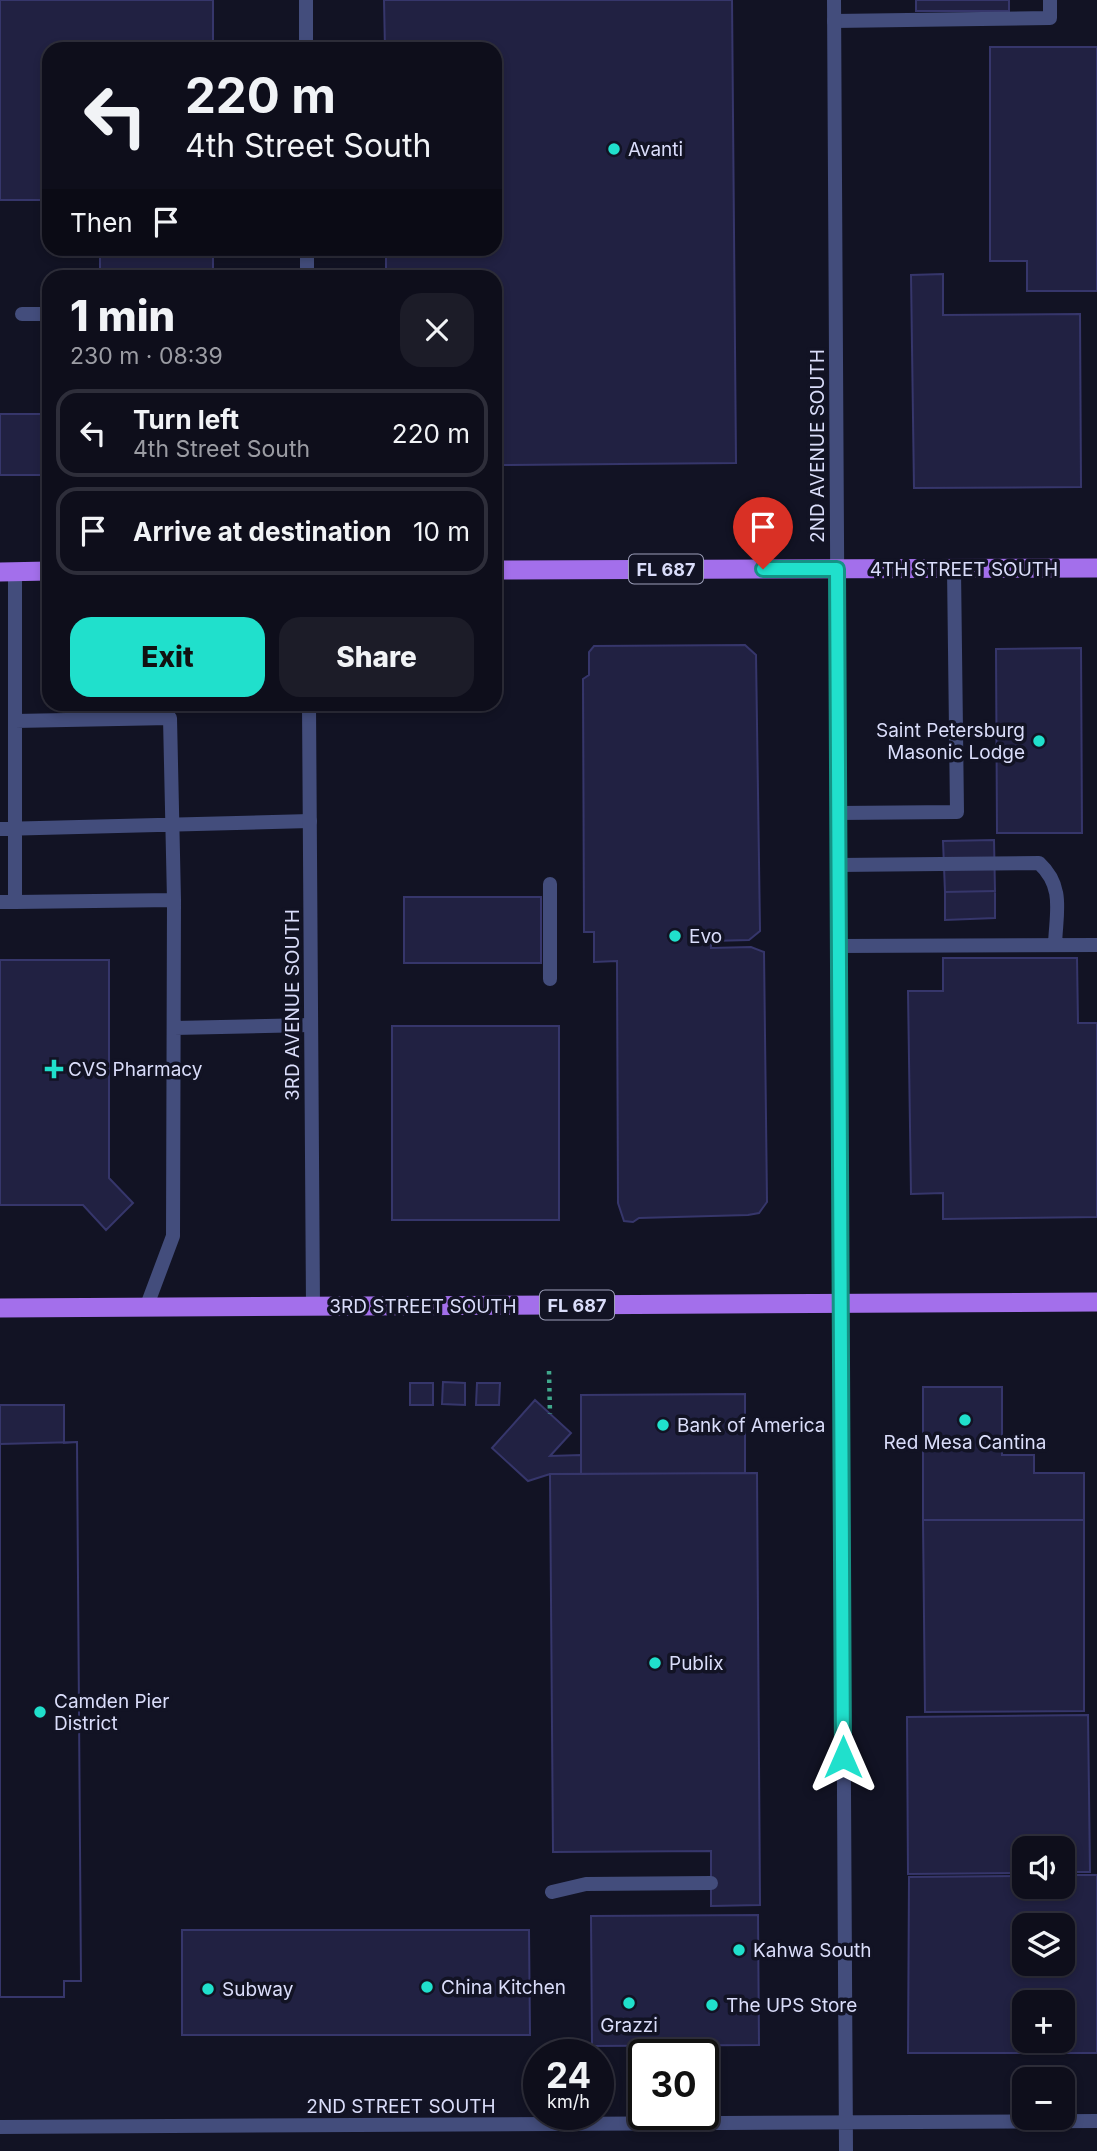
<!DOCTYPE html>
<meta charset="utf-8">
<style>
body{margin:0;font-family:Inter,sans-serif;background:#1c1c28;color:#f1f3f6;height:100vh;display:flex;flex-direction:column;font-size:26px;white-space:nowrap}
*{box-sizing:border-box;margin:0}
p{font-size:23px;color:#9b9ca3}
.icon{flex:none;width:38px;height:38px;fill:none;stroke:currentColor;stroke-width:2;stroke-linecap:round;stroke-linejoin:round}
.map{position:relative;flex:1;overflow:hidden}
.panel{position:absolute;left:42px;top:270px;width:460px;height:441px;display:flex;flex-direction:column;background:#0e0e1b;border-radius:21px;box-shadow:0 4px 10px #0003,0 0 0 2px #2e2e3a}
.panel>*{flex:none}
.guide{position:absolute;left:42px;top:42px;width:460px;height:214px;border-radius:21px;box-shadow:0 4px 10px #0003,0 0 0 2px #2e2e3a;background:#0e0e1b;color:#f1f3f6;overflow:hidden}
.fabs{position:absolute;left:1012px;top:1836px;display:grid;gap:14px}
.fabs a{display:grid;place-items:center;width:63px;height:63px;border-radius:14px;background:#0e0e1b;box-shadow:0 4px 10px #0003,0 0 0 2px #2e2e3a;font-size:35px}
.speed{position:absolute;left:523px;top:2039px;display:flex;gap:14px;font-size:35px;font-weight:700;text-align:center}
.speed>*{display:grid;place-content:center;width:91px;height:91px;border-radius:50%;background:#0e0e1b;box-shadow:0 4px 10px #0003,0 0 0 2px #2e2e3a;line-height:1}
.speed small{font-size:18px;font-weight:400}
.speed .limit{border:4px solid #111;border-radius:10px;background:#fff;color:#111}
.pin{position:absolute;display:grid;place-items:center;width:60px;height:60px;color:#fff;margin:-72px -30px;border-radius:50% 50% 50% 0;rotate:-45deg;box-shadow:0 0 7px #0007}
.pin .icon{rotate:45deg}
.me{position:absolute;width:77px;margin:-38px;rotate:0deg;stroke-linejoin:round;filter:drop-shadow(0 0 5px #0008)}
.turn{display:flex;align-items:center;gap:24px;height:147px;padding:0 28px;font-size:32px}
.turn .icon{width:91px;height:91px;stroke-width:2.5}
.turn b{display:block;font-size:49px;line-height:60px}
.then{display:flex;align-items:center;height:66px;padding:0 28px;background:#0003;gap:14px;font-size:26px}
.round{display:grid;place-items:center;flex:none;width:74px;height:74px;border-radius:21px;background:#1c1c28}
.head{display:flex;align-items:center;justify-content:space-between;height:119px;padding:0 28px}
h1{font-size:42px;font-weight:800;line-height:52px}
.cta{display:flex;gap:14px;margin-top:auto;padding:14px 28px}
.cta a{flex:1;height:80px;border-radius:21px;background:#20e0cc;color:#111;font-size:28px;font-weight:800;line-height:80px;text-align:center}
.cta a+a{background:#1c1c28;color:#f1f3f6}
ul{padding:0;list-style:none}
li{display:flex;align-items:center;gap:21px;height:88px;margin:0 14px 10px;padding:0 14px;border:4px solid #2e2e3a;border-radius:21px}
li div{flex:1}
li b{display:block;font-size:26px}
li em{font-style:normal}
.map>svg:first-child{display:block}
.building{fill:#212142;stroke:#36366b;stroke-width:2;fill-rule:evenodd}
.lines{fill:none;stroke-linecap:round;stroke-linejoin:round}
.path{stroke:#40a88c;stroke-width:4.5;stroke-dasharray:3.5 5;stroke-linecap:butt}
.service{stroke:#434d7c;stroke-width:14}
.minor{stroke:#434d7c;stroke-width:14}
.primary{stroke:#a36feb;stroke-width:19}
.route-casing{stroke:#159285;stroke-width:18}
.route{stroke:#20e0cc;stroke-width:12}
.poi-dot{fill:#20e0cc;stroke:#121324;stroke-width:2.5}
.labels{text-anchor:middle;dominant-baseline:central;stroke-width:7;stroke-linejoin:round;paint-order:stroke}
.shield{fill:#121324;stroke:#9ea0ba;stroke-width:2}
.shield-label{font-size:18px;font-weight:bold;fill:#daddfa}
.poi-label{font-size:19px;fill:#daddfa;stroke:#121324;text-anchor:start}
.street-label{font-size:19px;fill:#daddfa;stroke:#121324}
</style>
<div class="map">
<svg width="1097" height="2151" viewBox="0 0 1097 2151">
<rect width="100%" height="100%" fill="#121324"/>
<path class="building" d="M0 0H213V49H49V200H0Z
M384 0H732L736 463 495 465V276H386V248H495V49H385Z
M916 0H1009V11H916Z
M990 47H1097V291H1027V261H990Z
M100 248H213V276H100Z
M943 274V315L1080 314 1081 487 914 488 911 275Z
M0 414H49V475H0Z
M745 645 756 655 760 931 749 940 711 941V948L751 947 764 952 767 1202 759 1213 748 1215 639 1218 633 1222 624 1221 618 1203 617 961 594 962V932H584L583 679 589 675V652L594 646Z
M1081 648 1082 833H997L996 649Z
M994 840 995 891 945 892 943 841Z
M995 891V918L945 920V892Z
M404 897H541V963H404Z
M943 958H1077L1078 1023H1097V1217L943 1219V1193L911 1194 908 991H943Z
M0 960H109V1178L133 1203 106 1230 83 1205H0Z
M392 1026H559V1220H392Z
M443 1382 465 1383V1405L442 1404Z
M410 1383H433V1405H410Z
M477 1383H500L499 1405H476Z
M923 1387H1002V1455H1034V1473H1084V1520H923Z
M745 1394V1473L581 1474V1395Z
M535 1400 571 1433 550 1456 581 1455V1474H550L528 1481 492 1448Z
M0 1405H64V1443L77 1442 81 1981H64V1997H0Z
M77 1442 81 1981H64V1997H0V1444Z
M757 1473 760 1905 711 1906V1851L553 1852 550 1474Z
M923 1520H1084V1711L925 1712Z
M1088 1715 1090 1872H1062V1848H1024V1873L908 1874 907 1717Z
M1062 1875H1097V2053H908L909 1877 1024 1876V1886H1062ZM1024 1925H1062V1964H1024ZM1024 2002H1062V2040H1024Z
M758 1915 759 2045 592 2046 591 1916Z
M182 1930H529L530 2035H182Z"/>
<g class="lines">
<path class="path" d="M549 1371 550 1414"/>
<path class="service" d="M834 21 1050 18V0
M22 314H49
M15 721 170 718 174 900
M838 813 957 812 954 569
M0 829 310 821
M838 865 1039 863C1065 887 1056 913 1055 945
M550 884V979
M0 902H15V571
M15 902 174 900 173 1236 146 1308
M839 946 1097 945
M174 1028 311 1025
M552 1892 586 1884 711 1883"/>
<path class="minor" d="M306 0V49
M834 0 846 2151
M307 248V276
M309 704 313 1307
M0 2127 1097 2121"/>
<path class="primary" d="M495 570 1097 568
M0 572 49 571
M0 1308 1097 1302"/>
</g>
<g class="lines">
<defs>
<path id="route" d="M763 569H837L843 1757"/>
</defs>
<use href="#route" class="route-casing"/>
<use href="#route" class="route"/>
</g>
<g class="poi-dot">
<circle cx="614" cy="149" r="7"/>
<circle cx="1039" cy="741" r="7"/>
<circle cx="675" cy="936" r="7"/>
<path d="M50.5 1058.5h7v7h7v7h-7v7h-7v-7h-7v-7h7z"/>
<circle cx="965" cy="1420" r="7"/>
<circle cx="663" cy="1425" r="7"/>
<circle cx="655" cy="1663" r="7"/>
<circle cx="40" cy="1712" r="7"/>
<circle cx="739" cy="1950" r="7"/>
<circle cx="427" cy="1987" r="7"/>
<circle cx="208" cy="1989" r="7"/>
<circle cx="629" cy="2003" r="7"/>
<circle cx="712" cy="2005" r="7"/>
</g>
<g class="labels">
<g class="shield">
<rect x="629" y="554.5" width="74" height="29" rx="5"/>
<rect x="540" y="1290.5" width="74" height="29" rx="5"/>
</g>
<g class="shield-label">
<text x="666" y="569">FL 687</text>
<text x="577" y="1305">FL 687</text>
</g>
<g class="poi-label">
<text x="628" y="149">Avanti</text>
<text x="1025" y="730" text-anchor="end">Saint Petersburg<tspan x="1025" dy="22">Masonic Lodge</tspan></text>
<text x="689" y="936">Evo</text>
<text x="68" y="1069">CVS Pharmacy</text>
<text x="677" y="1425">Bank of America</text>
<text x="965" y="1442" text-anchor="middle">Red Mesa Cantina</text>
<text x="669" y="1663">Publix</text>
<text x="54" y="1701">Camden Pier<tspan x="54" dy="22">District</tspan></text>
<text x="753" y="1950">Kahwa South</text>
<text x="441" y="1987">China Kitchen</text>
<text x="222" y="1989">Subway</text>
<text x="726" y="2005">The UPS Store</text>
<text x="629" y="2025" text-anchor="middle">Grazzi</text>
</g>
<g class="street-label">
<text transform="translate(817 446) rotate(-90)">2ND AVENUE SOUTH</text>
<text x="964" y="569">4TH STREET SOUTH</text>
<text transform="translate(292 1005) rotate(-90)">3RD AVENUE SOUTH</text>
<text x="423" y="1306">3RD STREET SOUTH</text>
<text x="401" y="2106">2ND STREET SOUTH</text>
</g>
</g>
</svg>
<div class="fabs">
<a><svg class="icon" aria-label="sound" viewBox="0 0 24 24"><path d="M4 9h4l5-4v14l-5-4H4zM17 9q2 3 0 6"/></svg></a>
<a><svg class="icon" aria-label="layers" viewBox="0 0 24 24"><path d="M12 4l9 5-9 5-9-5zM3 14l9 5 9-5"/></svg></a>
<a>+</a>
<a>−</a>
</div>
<div class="speed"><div>24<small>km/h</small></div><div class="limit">30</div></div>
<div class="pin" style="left:763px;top:569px;background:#d93025"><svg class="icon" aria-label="arrive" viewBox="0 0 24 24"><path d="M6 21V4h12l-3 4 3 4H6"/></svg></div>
<svg class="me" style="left:843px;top:1757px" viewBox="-20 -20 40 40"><path d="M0-17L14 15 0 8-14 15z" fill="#20e0cc" stroke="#fff" stroke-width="4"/></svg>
<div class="guide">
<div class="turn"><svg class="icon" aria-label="left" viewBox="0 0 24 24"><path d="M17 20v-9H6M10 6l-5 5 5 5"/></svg><div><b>220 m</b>4th Street South</div></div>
<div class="then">Then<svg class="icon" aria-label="arrive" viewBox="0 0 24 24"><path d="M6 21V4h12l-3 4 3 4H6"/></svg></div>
</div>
<section class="panel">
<div class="head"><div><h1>1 min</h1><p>230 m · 08:39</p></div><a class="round"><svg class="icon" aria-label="close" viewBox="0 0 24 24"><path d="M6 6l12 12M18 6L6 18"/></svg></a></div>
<ul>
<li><svg class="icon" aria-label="left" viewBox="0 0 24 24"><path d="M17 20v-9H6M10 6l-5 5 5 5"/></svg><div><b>Turn left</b><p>4th Street South</p></div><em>220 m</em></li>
<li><svg class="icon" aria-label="arrive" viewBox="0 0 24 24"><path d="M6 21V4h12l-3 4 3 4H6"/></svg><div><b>Arrive at destination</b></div><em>10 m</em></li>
</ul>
<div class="cta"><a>Exit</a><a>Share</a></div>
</section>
</div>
